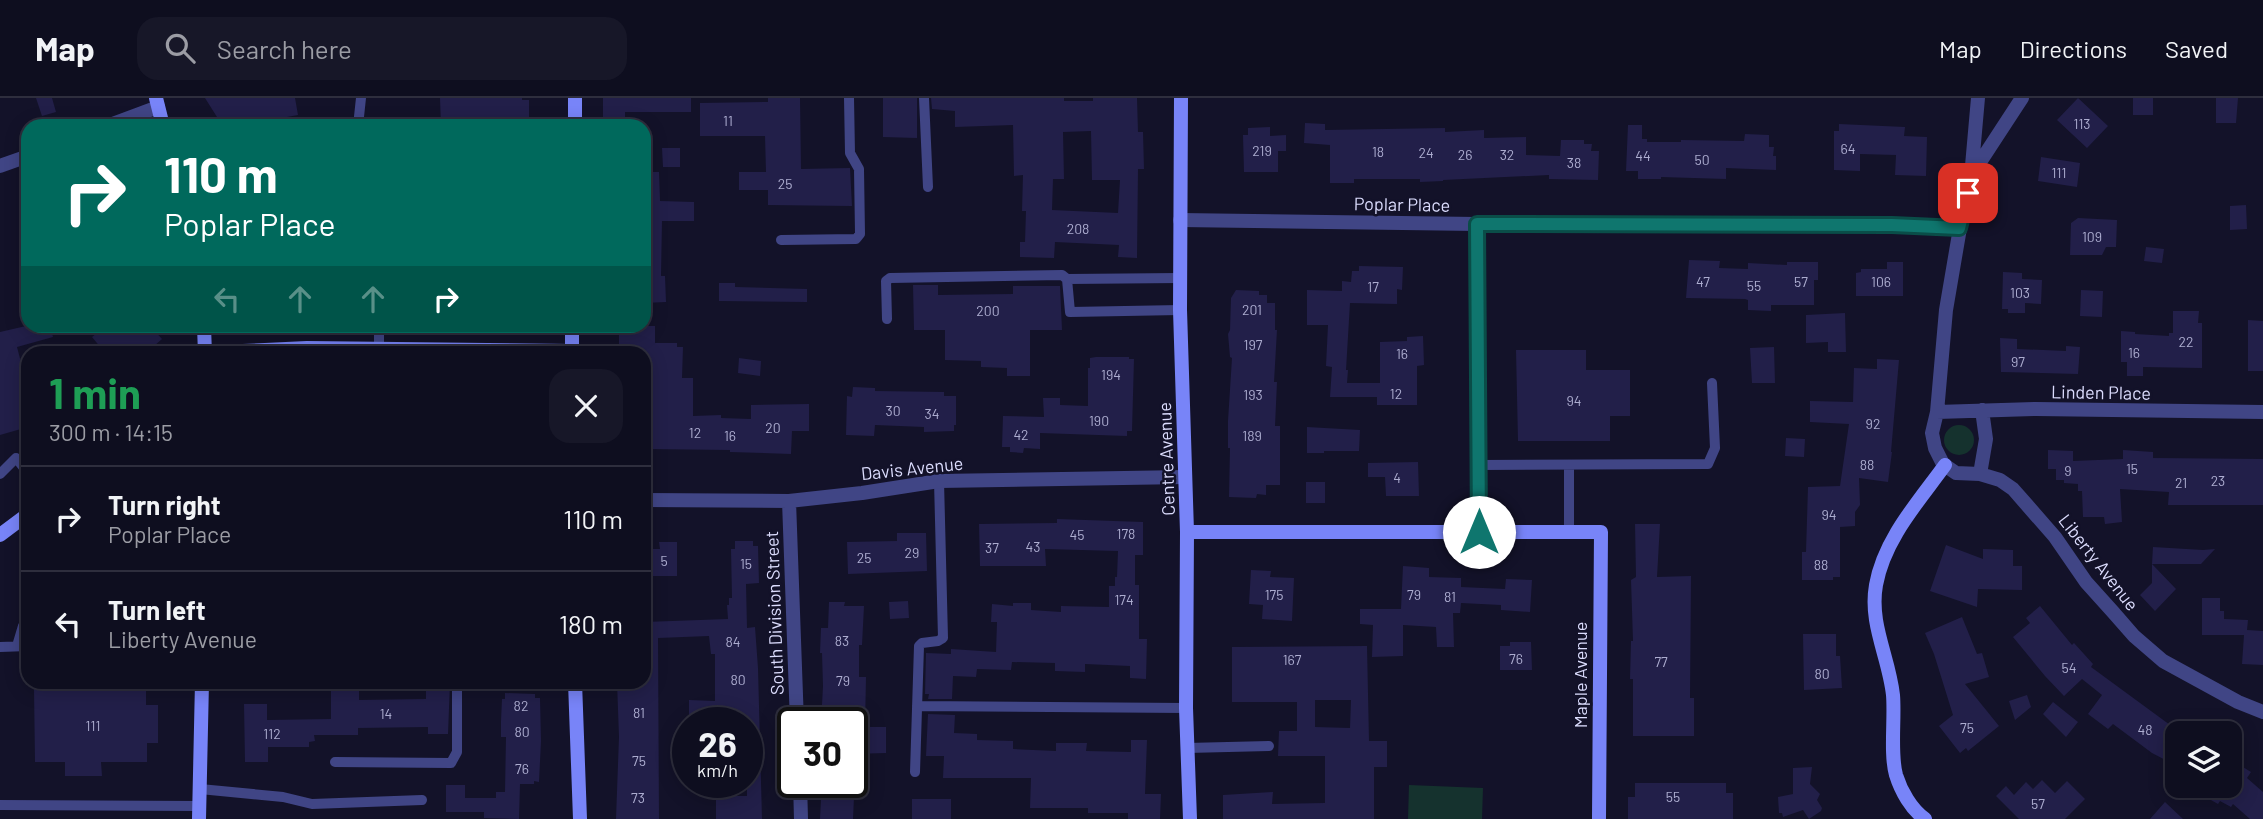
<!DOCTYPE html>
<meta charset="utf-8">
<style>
body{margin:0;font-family:Barlow,sans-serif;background:#171728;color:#f1f3f6;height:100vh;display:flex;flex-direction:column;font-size:26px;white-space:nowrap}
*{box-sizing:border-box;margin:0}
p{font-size:23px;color:#9b9ca4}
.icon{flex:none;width:38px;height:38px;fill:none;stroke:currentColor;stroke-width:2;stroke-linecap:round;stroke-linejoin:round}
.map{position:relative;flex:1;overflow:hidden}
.drawer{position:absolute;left:21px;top:248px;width:630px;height:343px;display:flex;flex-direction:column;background:#0e0e1f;border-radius:21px;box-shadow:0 4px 18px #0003,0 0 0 2px #2e2e3d}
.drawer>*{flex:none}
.top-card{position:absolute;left:21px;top:21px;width:630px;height:214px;border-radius:21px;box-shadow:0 4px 18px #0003,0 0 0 2px #2e2e3d;background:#00695c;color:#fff;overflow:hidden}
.controls{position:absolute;left:2165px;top:623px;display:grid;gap:14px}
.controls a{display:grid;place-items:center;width:77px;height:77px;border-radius:14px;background:#0e0e1f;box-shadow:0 4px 18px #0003,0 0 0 2px #2e2e3d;font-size:35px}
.speed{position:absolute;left:672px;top:609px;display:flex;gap:14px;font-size:35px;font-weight:700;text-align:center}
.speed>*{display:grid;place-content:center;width:91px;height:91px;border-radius:50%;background:#0e0e1f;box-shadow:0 4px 18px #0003,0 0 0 2px #2e2e3d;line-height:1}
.speed small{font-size:18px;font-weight:400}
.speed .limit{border:4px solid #111;border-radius:10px;background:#fff;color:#111}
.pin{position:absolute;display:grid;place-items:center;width:60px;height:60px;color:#fff;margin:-30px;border-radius:14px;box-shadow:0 4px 10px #0006}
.me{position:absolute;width:77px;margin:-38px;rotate:0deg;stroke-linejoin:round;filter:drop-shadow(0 0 5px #0008)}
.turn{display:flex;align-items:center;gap:24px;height:147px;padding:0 28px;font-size:32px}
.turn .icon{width:91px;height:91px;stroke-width:2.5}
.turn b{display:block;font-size:49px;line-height:60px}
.lanes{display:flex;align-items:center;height:66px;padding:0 28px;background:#0003;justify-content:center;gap:35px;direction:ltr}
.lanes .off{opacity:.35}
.round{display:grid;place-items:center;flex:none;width:74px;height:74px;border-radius:21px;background:#171728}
.head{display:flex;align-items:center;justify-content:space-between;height:119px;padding:0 28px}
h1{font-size:42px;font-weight:700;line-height:52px;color:#1e9e55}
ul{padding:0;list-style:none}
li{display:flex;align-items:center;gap:21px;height:105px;padding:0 28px;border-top:2px solid #2e2e3d}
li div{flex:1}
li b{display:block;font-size:26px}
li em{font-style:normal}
header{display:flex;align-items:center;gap:42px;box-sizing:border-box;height:98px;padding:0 35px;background:#0e0e1f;border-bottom:2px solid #2e2e3d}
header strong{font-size:33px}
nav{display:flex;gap:38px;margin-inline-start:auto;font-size:24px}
.search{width:490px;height:63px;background:#171728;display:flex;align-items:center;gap:18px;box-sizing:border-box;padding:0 24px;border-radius:21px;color:#9b9ca4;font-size:26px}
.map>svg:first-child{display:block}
.green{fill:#15322e}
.building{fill:#221f49;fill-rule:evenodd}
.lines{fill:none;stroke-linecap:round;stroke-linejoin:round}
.lane{stroke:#404585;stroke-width:10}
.street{stroke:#404585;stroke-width:14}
.secondary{stroke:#7884f8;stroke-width:14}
.route-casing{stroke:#0a4d48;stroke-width:18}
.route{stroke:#0f766e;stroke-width:12}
.labels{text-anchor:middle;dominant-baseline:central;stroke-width:5;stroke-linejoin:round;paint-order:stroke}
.number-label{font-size:14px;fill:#adadd0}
.street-label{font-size:18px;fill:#dbdcfd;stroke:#131229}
</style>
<header>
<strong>Map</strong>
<div class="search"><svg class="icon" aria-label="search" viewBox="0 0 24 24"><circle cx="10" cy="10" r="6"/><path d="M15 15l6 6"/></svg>Search here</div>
<nav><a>Map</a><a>Directions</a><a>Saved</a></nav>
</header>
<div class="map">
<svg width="2263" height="721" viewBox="0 0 2263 721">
<rect width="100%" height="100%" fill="#131229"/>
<path class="green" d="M1944 342a15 15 0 1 1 30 0a15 15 0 1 1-30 0Z
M1409 687 1483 690 1482 721H1408Z"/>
<path class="building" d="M36 0H52L56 14 42 18Z
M205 0H295L298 17 238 28H219L217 19Z
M440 0H522V2H529V20H506V23H496V28H441Z
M603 0H691V14H625V19H603Z
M768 0H800L801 71 850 70 852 108 768 107V92H739V74H766L765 38H700V5L768 4Z
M883 0H917V40L883 39Z
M931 0H1064V3H1093V0H1137L1138 34H1143L1144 71H1138L1137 160 1118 159 1119 147 1055 144 1054 160 1020 159V144H1025L1026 113H1022L1023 77 1014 78 1013 27 955 29V13L932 11ZM1091 33 1092 82H1120L1118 115 1052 112 1053 81H1064L1063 34Z
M2078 0 2108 28 2087 50 2057 22Z
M2133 0H2153V17H2133Z
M2216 0H2238L2236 25H2216Z
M1305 25 1325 26V32L1445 30V34L1484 32V40L1526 39V57L1560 58 1561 42H1584V46H1592L1591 53H1599L1598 82 1549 81V77L1443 82V83L1420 84V81H1354V85H1330V47L1304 45Z
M1839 26 1905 29 1904 38 1927 39 1926 78 1895 77 1896 57 1860 56V73L1834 72V33H1839Z
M1628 27H1642V41H1647V44H1681V42L1744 43 1745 36 1769 37V49H1774L1773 58H1776V72L1726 70V81L1661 79V81H1638V73H1626Z
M1270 29V38L1286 37V53H1278V74H1244L1243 37H1248V30Z
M662 50H680V69H663Z
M2041 59 2080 65 2077 89 2038 83Z
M644 74H659L660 103 694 104V123H662L661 178H665L666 204 644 205Z
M2246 107 2247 131 2230 132V108Z
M2078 120 2117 122 2116 149H2106L2102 157H2070L2071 125Z
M2146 149 2164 151 2162 165 2144 163Z
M1689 162 1720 163 1719 170 1748 171V165L1787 167V164H1818V182H1814V207H1771V213L1748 212V202L1745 201 1686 200Z
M1887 164H1903V198H1856V175L1861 174V171H1887Z
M1359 168 1403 169 1402 192 1397 191V206L1350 205 1346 272H1348L1347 285H1380V244L1407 243V239L1423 238 1424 267 1417 268V307H1377V299H1330L1332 269 1326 268 1328 227H1307V192L1342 193V183L1351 184 1352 173H1359Z
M2003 174 2022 175V181L2042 182 2041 206 2025 205V215H2008V211H2002Z
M719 185H735V189L807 191V204L719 203Z
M913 187H938V197L1013 196V188H1060L1062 232H1030V278H1007V270L981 269V263L945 262V232H914Z
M1236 192 1259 193V197H1267V205H1275V232H1277L1274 284H1277L1275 328H1280V387H1266V397L1257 396 1256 400 1229 399 1230 350H1228V323L1232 260 1230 259 1228 236 1230 232 1231 200Z
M2081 192 2103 193 2102 219 2080 218Z
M2173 213H2199L2198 225H2202V270L2143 269V278H2127V264H2121V233L2135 234V236L2169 238V235H2173Z
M1845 215 1846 254H1828V244L1806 245V217Z
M2248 222 2263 223V273H2248Z
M26 228H50L53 239 17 249 28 291V329L0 337V234Z
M106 228H150L162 241 145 256H106L92 239Z
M619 228H655V245H677V249H683L682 280H693V318L721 317V320L751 321V307L809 306V333H792L791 356 730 354V352L646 351 648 293H644V256H619Z
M2000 240 2017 241V251L2066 253V248L2080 249 2078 276 2001 274Z
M1774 249 1775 285H1752L1750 250Z
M1516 252H1586V272H1630V318H1610V343H1518Z
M1096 259H1129V261H1134L1132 333H1127V338L1040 335V351L1024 350 1023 355 1010 354V349H1002L1003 318 1044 319 1043 300H1060V307L1088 308V270H1090V260Z
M739 260 761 263 760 278 738 275Z
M1877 261 1899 262 1891 354H1892L1888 384 1859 380 1860 407 1855 414V428L1840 429V479H1833V482H1802V454H1806L1808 389 1840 388 1849 326 1810 324V303L1853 304 1854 270 1877 271Z
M853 289 875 290V293L944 294V298H956V327H954V333L924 334V329L875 327 874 338 846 337 847 298 852 299Z
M1307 329 1360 332 1359 353H1324V355H1307Z
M1786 340 1805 341 1804 359 1785 358Z
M2048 352 2073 353V363L2123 361V352L2153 354V360L2263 361V407H2168L2169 394 2120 391 2122 424 2105 426 2104 419H2083L2082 393H2078V386L2064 385V382H2056V371H2048Z
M1418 364 1419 398H1386L1385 379H1368V365Z
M1306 384H1325V405H1306Z
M1057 421 1143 424V457H1135V487H1139V541H1147L1146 581 1130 580V568L1085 566V574L1055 573V565L1012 564 1011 572 977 571 976 579 953 578 952 601H928L929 596H925L926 555 951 556V551L996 554 997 524H991L992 506 1013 508V505H1031V512L1061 514V508L1109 509V488H1115V479H1117L1118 453 1045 451 1046 468H980L979 426 1057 425Z
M1635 426H1660L1657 479 1691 478 1690 600H1694V638H1633V581H1630L1631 543H1633L1631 482 1636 479Z
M897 435H926L927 473 848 476 847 444 897 443Z
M735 443H753V448H758L759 485 746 486 747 530 755 529 758 570 762 721H716V698H747V625H726V621L689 620V602L715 603V556H711L709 538 658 540 659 721H616L619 639 617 584H644V524L728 521 727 507H729V500H732L731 451H735Z
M659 444H677V478H650V451H660Z
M1946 447 1983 461V451L2013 452V468H2022V492L1978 491 1977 509 1930 493Z
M2153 449 2203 452 2215 451 2201 466H2152Z
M2152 466 2176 491 2155 513 2140 497 2152 485Z
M1403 468 1429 470V479L1461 480V489L1505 491 1506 481 1532 482 1530 514 1501 512V507L1461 505 1460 515H1453L1454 549H1437L1436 529 1403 527V558L1372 559 1373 527 1360 526V511H1401Z
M1251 472 1271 473 1270 479 1294 480 1292 523 1262 521 1263 507 1249 506Z
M2202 500H2220V513H2224V521L2248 522 2247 532 2263 533V567L2242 566 2244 537H2202Z
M908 503 909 520 890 521 889 504Z
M829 504H845L844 508H864L862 547H859V579H866L865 629H886V655L852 656V625H821L823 588 822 555H820L821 530H828Z
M2040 508 2072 547 2074 545 2093 566 2091 569 2181 635H2177V668L2152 655 2113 626 2108 631 2088 616 2102 597 2082 581 2064 598 2045 578 2013 539 2030 525 2026 520Z
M1962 519 1977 556 1982 555 1989 579 1965 586 1999 628 1968 653 1966 650 1960 655 1939 628 1953 617 1934 556 1925 535Z
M1803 536H1836V558H1840L1842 590 1804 592Z
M1510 544H1531L1532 572H1500V548H1510Z
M1367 548 1369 643H1387V669H1374V721H1223V697L1273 694 1272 706 1325 705V658H1278L1279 633H1297V604H1232V549ZM1315 602H1351L1350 630 1315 629Z
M64 584H100V589H146V607H158V645H147V664H101L102 678H65V664H35L34 591 65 590Z
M450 585 448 636H428V629L358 630V637H314L315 643 309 644V649H268V664H245L244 606H267V622L331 621V586H359V602L426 601V586Z
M505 595 535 596V600H540L541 643 539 684 534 683V686H520L519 721 484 720V714H446V687H465V700H496V694H505L506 639H501V623L502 601H505Z
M2027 597 2031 609 2015 622 2009 603Z
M2053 604 2078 624 2066 639 2043 616Z
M928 616 955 617 954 635 977 636V642L1013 643V651L1056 653V645H1087L1086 653 1131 654V642H1147L1145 696H1161L1160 721H1128V715H1088V710H1030L1031 680H943L944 658H926Z
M2230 661 2251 674 2247 680 2263 694V721H2250L2233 706 2231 709 2220 703 2218 706 2186 688H2230Z
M1812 669 1810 686 1820 696 1817 702 1822 710 1821 713 1809 721 1803 712 1783 719 1782 715H1779L1778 699 1793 696V670Z
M2042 682 2055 695 2067 683 2085 701 2065 721H2019L1996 698 2006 688 2014 697 2026 684 2033 691Z
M1635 685H1726V695H1733V721H1628V699H1635Z
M827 698 854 699 853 721H820L821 701H827Z
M912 701H951V721H912Z
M2165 704 2183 721H2150Z"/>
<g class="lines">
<path class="lane" d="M924 0 928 89
M358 28 361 0
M781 142 856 141 860 136 859 71 850 55 849 0
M1180 180 1067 181 1070 214 1180 212
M887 221 886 183 890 180 1062 177 1067 181
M379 228V251
M1479 367 1708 366 1715 350 1712 285
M0 376 16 360 28 375
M1569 434V368
M17 548 23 528 28 523
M0 549 28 548
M917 608 1186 610
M1187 650 1269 648
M335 664 451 665 457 654V584
M915 674 919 548 922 545 938 543 943 540 939 383
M200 691 283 699 312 706 422 702
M0 707 199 708"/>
<path class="street" d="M1978 0 1971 79 1966 110 1960 130 1946 212 1937 314 1932 335 1935 350 1943 366 1956 375 1980 376 2000 382 2013 391 2055 439 2086 484 2113 514 2134 538 2163 563 2238 604 2263 614
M107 28 158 9
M0 68 28 58
M1971 78 2022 0
M1180 122 1477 126 1920 127 1960 130
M1477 126 1479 434
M1937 314 2036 311 2263 314
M1980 376 1986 341 1982 312
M644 402 789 403 862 395 939 383 1185 379
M789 403 797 625
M800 684 801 721"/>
<path class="secondary" d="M156 0 163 28
M1181 0 1180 212 1187 434 1186 610 1190 721
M575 28V0
M204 228 205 256
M239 256 243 253 307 250 572 253
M572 256V228
M1187 434H1601L1599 721
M0 437 28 416
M575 584 580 721
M199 721 202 584
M1925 721C1911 711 1901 693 1896 677 1890 656 1895 620 1893 597 1889 559 1869 526 1876 487 1884 441 1919 403 1945 367"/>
</g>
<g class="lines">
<defs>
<path id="route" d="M1479 434 1477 126 1892 127 1959 130 1968 95"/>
</defs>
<use href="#route" class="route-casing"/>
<use href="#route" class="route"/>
</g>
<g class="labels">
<g class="number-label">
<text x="728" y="22">11</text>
<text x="2082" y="25">113</text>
<text x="1848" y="50">64</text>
<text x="1262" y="52">219</text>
<text x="1378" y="53">18</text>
<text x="1426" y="54">24</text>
<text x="1465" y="56">26</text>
<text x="1507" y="56">32</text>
<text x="1643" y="57">44</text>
<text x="1702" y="61">50</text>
<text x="1574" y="64">38</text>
<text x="2059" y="74">111</text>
<text x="785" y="85">25</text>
<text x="1078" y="130">208</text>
<text x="2092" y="138">109</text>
<text x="1703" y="183">47</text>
<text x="1801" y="183">57</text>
<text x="1881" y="183">106</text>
<text x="1754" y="187">55</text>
<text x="1373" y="188">17</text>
<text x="2020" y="194">103</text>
<text x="1252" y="211">201</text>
<text x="988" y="212">200</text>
<text x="2186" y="243">22</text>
<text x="1253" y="246">197</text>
<text x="2134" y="254">16</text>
<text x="1402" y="255">16</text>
<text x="2018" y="263">97</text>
<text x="1111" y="276">194</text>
<text x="1396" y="295">12</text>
<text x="1253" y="296">193</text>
<text x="1574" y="302">94</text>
<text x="893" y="312">30</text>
<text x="932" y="315">34</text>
<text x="1099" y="322">190</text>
<text x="1873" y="325">92</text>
<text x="773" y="329">20</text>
<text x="695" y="334">12</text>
<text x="1021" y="336">42</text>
<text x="730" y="337">16</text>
<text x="1252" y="337">189</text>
<text x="1867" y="366">88</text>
<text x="2132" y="370">15</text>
<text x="2068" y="372">9</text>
<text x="1397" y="379">4</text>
<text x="2218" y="382">23</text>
<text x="2181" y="384">21</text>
<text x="1829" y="416">94</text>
<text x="1126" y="435">178</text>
<text x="1077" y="436">45</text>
<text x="1033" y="448">43</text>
<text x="992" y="449">37</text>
<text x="912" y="454">29</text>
<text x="864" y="459">25</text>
<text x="664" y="462">5</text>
<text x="746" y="465">15</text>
<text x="1821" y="466">88</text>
<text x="1274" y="496">175</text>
<text x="1414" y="496">79</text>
<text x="1450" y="498">81</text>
<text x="1124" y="501">174</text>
<text x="842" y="542">83</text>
<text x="733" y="543">84</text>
<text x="1516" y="560">76</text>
<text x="1292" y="561">167</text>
<text x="1661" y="563">77</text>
<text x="2069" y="569">54</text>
<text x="1822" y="575">80</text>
<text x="738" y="581">80</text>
<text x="843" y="582">79</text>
<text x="521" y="607">82</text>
<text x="639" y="614">81</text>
<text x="386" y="615">14</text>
<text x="93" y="627">111</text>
<text x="1967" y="629">75</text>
<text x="2145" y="631">48</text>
<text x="522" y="633">80</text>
<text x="272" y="635">112</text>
<text x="639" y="662">75</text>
<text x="522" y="670">76</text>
<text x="1673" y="698">55</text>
<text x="638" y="699">73</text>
<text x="2038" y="705">57</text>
</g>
<g class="street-label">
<text transform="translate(1402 106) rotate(1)">Poplar Place</text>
<text transform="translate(2101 294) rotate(1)">Linden Place</text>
<text transform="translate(1166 361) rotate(-92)">Centre Avenue</text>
<text transform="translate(912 370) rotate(-6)">Davis Avenue</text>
<text transform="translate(2099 464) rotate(52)">Liberty Avenue</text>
<text transform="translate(774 515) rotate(-92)">South Division Street</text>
<text transform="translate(1580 577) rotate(-90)">Maple Avenue</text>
</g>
</g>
</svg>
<div class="controls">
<a><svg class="icon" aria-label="layers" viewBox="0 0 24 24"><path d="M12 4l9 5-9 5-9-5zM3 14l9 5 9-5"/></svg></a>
</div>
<div class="speed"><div>26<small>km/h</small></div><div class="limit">30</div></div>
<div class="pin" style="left:1968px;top:95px;background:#d93025"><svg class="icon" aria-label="arrive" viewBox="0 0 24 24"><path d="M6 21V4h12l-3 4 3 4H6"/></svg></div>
<svg class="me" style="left:1479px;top:434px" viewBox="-20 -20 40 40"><circle r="19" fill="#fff"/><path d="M0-13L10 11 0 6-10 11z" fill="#0f766e"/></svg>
<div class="top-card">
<div class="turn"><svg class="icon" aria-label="right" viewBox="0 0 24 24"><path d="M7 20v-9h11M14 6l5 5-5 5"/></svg><div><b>110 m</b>Poplar Place</div></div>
<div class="lanes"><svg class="icon off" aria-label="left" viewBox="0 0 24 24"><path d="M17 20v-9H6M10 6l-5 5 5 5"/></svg><svg class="icon off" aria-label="ahead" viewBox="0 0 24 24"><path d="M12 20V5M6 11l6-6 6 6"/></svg><svg class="icon off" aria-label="ahead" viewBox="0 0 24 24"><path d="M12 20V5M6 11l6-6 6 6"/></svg><svg class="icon" aria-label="right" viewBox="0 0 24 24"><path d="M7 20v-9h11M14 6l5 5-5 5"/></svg></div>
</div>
<section class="drawer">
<div class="head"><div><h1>1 min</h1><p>300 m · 14:15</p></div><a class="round"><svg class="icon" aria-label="close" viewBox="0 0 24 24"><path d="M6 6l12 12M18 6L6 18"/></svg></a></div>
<ul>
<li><svg class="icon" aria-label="right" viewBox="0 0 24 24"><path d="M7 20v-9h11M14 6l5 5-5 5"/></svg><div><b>Turn right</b><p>Poplar Place</p></div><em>110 m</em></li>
<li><svg class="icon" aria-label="left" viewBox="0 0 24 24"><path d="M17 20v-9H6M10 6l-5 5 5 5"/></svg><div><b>Turn left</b><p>Liberty Avenue</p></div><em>180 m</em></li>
</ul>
</section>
</div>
